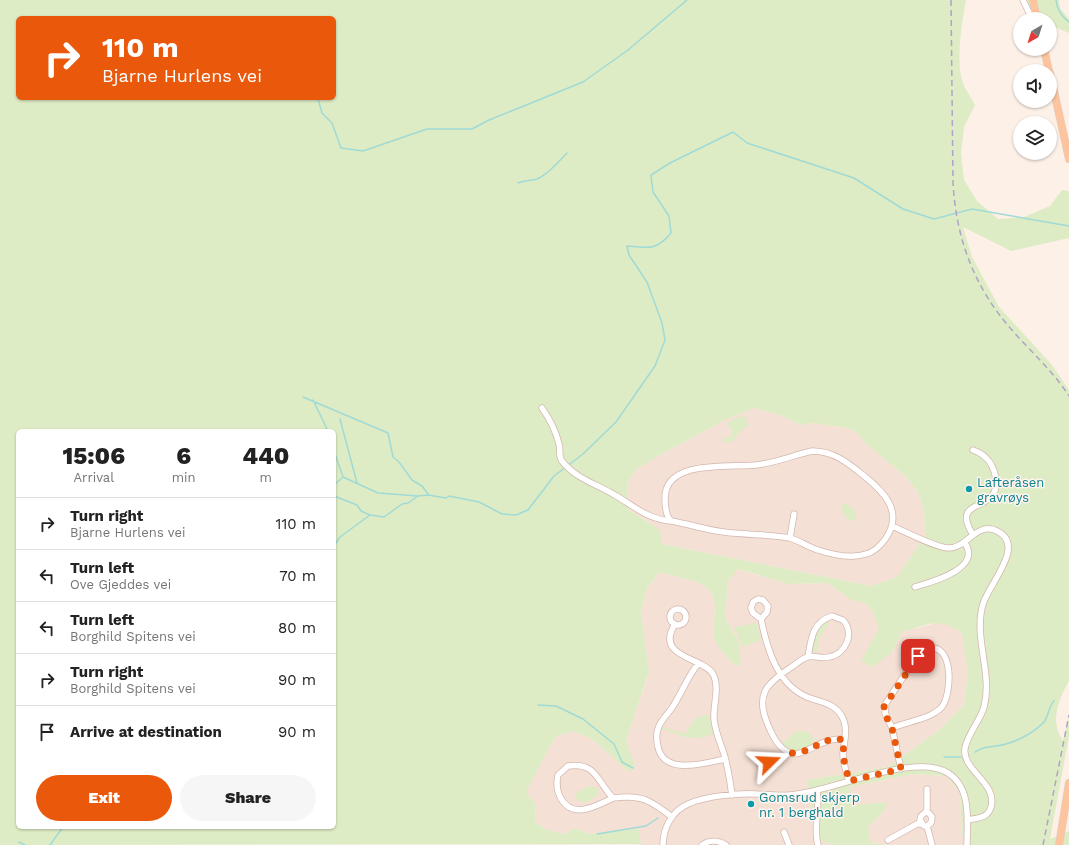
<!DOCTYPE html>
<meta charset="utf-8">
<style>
body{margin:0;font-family:"Work Sans",sans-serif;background:#f6f6f6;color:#222;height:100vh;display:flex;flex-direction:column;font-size:15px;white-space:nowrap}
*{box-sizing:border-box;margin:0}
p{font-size:13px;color:#767676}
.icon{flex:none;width:22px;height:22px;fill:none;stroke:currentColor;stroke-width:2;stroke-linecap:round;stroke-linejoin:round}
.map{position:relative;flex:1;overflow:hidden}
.details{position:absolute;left:16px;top:429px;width:320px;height:400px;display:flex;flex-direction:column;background:#fff;border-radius:6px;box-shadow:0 1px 3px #0004}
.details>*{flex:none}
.top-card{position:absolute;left:16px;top:16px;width:320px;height:84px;border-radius:6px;box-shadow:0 1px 3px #0004;background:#ea580c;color:#fff;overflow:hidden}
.needle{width:26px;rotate:219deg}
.tools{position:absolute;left:1013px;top:12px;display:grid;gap:8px}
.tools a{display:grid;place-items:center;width:44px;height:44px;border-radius:50%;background:#fff;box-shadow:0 1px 3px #0004;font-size:20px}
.pin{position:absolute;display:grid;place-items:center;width:34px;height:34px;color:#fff;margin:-17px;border-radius:8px;box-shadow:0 2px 6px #0006}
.me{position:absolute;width:44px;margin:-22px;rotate:69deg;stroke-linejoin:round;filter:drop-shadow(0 0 3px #0008)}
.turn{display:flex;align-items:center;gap:14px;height:84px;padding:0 20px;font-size:18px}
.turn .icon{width:52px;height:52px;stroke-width:2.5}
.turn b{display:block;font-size:28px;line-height:34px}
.eta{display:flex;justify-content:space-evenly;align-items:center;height:68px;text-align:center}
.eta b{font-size:24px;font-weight:800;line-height:28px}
.action{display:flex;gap:8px;margin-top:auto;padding:8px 20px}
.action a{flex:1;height:46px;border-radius:24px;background:#ea580c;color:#fff;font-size:16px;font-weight:800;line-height:46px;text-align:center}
.action a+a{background:#f6f6f6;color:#222}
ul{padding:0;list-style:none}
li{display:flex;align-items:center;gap:12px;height:52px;padding:0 20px;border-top:1px solid #e0e0e0}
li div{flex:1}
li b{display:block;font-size:15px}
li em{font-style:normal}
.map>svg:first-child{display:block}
.residential{fill:#f5e0d5}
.green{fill:#ddecc4;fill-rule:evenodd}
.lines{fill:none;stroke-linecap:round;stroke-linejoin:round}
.stream{stroke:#a0dad6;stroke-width:1.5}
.minor-casing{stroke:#d3b7af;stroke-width:7}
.major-casing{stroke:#d9cecc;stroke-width:8}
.minor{stroke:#fff;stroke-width:5.5}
.major{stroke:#fec49d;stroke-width:7}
.rail{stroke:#afa4c8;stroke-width:1.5;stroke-dasharray:6 4;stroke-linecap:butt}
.route{stroke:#ea580c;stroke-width:7;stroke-dasharray:0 12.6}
.culture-dot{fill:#0f9aa8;stroke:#fff5ee;stroke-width:1.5}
.labels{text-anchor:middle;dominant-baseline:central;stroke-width:3;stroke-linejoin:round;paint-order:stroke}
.culture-label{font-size:13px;fill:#0d838f;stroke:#fff5ee;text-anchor:start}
</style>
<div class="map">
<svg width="1069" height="845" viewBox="0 0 1069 845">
<rect width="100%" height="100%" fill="#fdf0e7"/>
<path class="residential" d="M754 408 783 416 800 425 812 423 848 428 859 434 865 443 905 476 918 492 924 511 925 536 897 577 871 586 662 544 648 522 629 510 627 484 636 470 658 456 725 420Z
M737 569 788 584 827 583 853 601H864L873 612 880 628 875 638 892 652 902 632 940 622 951 625 962 633 964 641 968 672 964 705 939 730 888 767 807 780 816 838 832 845H637L641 844 639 829 589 834 575 828 565 834 547 830 535 822 536 804 526 792 550 746 557 736 574 731 593 740 629 772 626 741 649 673 641 611 648 587 659 572 698 582 711 591 715 606 713 637 734 665 739 666 738 641 725 617 728 581Z
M913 774 946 776 960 792 962 835 970 845H887L870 842 868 827 884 811 886 802 855 806 852 802 849 787Z"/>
<path class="green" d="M0 0H966C962 21 956 60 962 80 964 88 971 97 975 105L964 127 961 153 964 180 977 201 998 219 1024 217 1050 206 1062 190 1069 191V238L1011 251 963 227 972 257 999 307 1052 365 1069 390V681C1059 698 1049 723 1063 740L1069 718V736L1050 839 1069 831V845H970L962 835 960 792 946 776 913 774 849 787 852 802 855 805 887 802 884 811 868 827 870 842 887 845H832L816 838 807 780 888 767 939 730 964 705 968 672 962 633C938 616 929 625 902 632L892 652 873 667 861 661 879 628 873 612 864 602 853 601 827 583 788 584 738 569 728 581 725 617 738 641 741 661 739 666 734 665 720 649 713 637 715 606 711 591 698 582 659 572 648 587 641 611 649 672 626 741 635 767 629 772 593 740 574 731 557 736 550 746 526 792 536 804 535 822 547 830 565 834 575 828 589 834 639 829 641 844 0 845ZM18 18H334V98H18ZM754 408 783 416 800 425 812 423 848 428 859 434 865 443 905 476 918 492 924 511 925 536 897 577 871 586 662 544 660 530 629 510 627 484 636 470 658 456 725 420ZM18 431H334V827H18Z
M1025 0H1059L1060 8 1069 19V33L1050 25V19H1028Z
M744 415 749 425 739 432C737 437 735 440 729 443L722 441 724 438H728L732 435V428L727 426 728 422Z
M843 503C851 506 854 508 857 516L855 520 850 521C844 516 841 512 841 504Z
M827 620H830L819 639 817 651 812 652C808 638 818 628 827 620Z
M757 623 761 640 742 647 734 627Z
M709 714 713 734C690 742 684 737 662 729V727L684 734 696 718Z
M801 731 811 733 814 743C802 751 792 754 781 744L795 732Z
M588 786 596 787 599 794 586 803 577 800 575 794Z"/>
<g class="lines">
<path class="stream" d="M1056 0C1057 10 1061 15 1069 22
M318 99 322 113 332 123 341 148 363 151 427 129H472L489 120 583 82 628 50 687 0
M518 183C525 180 531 181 537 179 549 174 558 162 567 153
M303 397 388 433 393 457 399 462 412 480 422 486 428 494
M313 400 328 431
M340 419 357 483
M334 451 343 477
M334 485 343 477 378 493 418 496
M334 496 357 505 361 511 370 515
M334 546 340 537 370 515 384 517 402 504 408 503 418 496 428 495 446 498 449 496 479 502 502 514 516 515 528 510 554 476 583 454 616 422 655 366 665 340 662 323 647 282 629 255 627 246C648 248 656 251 671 233L669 216 653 192 651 175 670 163 733 132 747 143 854 178 903 209 934 219 972 209 1069 226
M538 705 556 706 583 719 614 744 622 762 633 768
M975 752C984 746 986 748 996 746 1012 744 1031 735 1043 723 1049 717 1048 707 1054 701
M944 757H961
M597 834 646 826 658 818
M19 842 25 845
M50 845 63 827"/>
<defs>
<path id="minor" d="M1023 0 1032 19
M542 408C549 418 556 431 559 444 561 450 558 456 562 461 575 478 596 484 613 494 633 505 646 519 671 521
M812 451C833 451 847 462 863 475 883 491 904 511 886 538 881 545 875 552 866 554 851 559 833 555 818 550 808 547 800 541 790 538 769 534 746 535 724 532 706 530 689 524 671 521 666 516 665 505 665 498 665 459 731 468 756 465 775 463 794 455 812 451Z
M892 526C906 532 936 548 949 548 967 548 977 521 997 531 1027 545 988 585 983 604 973 638 993 673 984 707 980 721 968 733 965 748 961 770 998 783 991 807 988 818 978 818 967 820
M973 535C954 504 981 509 992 496 1000 486 995 466 986 458 983 454 978 452 973 450
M790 538 794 514
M915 587C932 582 984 568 964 542
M758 599 763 600 768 606 767 612 761 619 753 613 751 608 753 602Z
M670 617a8 8 0 1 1 16 0a8 8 0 1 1-16 0Z
M761 619C767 649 777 684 807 697 819 702 834 703 841 715 849 727 844 741 843 754 843 763 846 772 849 781
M675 624C654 658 703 657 713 674 720 687 713 705 714 719 715 731 720 742 724 754 728 767 730 781 732 795
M808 657C811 640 812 622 832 616L843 620C855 633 846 654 829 657 822 659 814 655 808 657 802 658 795 665 790 668 766 684 755 695 768 725 772 735 779 749 790 753 805 758 823 735 844 740
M698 664C688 676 683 690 675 703 671 711 663 717 659 726 656 732 656 739 658 747 664 776 706 763 725 759
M892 728 885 713 886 703 915 659 931 648C954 646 952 696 941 708 928 720 908 721 892 728L901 769
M759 763 779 759 790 753
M927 789V811
M817 791C820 809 813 828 818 845
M613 798C605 802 595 807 586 809 564 814 554 793 558 775L568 766C597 762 597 782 613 798 641 794 650 800 672 817
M927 811 932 817 931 823 927 826H924L920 820 921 816Z
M927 826 932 845
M784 832 789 845
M888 840 917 824H922
M663 845C663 828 672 811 688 804 706 796 738 793 757 794 768 794 779 796 790 795 831 793 914 751 948 773 972 788 967 821 967 845
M702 845C709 840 718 840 726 845"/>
<path id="major" d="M1033 0 1037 19
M1044 49 1049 71
M1050 73 1069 159
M1059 845 1069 783"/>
</defs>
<use href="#minor" class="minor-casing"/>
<use href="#major" class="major-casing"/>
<use href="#minor" class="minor"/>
<use href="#major" class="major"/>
<path class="rail" d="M951 0 953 183C956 238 974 287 1011 329 1030 351 1053 371 1069 396
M1043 845 1069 715"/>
</g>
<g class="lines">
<path class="route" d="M769 762C776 760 782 757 789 754 792 752 797 754 801 752 817 747 827 736 844 740L843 756 849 781 901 769 892 728 885 714 884 707 918 656"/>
</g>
<g class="culture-dot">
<circle cx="969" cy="489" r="4"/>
<circle cx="751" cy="804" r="4"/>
</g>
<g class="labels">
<g class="culture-label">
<text x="977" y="482">Lafteråsen<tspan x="977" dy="15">gravrøys</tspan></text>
<text x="759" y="797">Gomsrud skjerp<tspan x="759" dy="15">nr. 1 berghald</tspan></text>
</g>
</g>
</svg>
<div class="tools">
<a><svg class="needle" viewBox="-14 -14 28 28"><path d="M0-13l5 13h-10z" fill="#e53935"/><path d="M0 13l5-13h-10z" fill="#767676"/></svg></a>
<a><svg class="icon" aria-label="sound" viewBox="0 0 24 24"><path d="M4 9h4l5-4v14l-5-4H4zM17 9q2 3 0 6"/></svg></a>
<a><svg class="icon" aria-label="layers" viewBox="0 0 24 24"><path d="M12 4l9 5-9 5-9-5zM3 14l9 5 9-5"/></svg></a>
</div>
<div class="pin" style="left:918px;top:656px;background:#d93025"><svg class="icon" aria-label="arrive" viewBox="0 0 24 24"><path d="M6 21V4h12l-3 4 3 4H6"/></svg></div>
<svg class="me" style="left:769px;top:762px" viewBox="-20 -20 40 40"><path d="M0-17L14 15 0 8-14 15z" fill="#ea580c" stroke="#fff" stroke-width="4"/></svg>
<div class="top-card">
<div class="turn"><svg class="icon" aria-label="right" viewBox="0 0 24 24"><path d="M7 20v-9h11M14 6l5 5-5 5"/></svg><div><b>110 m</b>Bjarne Hurlens vei</div></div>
</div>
<section class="details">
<div class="eta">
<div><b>15:06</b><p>Arrival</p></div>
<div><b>6</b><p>min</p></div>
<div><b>440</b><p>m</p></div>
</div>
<ul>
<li><svg class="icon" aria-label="right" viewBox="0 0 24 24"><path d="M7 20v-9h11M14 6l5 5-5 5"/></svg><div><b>Turn right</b><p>Bjarne Hurlens vei</p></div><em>110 m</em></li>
<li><svg class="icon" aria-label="left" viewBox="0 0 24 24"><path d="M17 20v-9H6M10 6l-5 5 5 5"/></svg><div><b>Turn left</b><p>Ove Gjeddes vei</p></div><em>70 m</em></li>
<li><svg class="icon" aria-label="left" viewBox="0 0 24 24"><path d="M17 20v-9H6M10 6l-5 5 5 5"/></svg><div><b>Turn left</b><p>Borghild Spitens vei</p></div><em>80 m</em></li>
<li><svg class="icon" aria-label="right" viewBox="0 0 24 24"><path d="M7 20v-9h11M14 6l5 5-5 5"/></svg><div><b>Turn right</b><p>Borghild Spitens vei</p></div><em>90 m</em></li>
<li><svg class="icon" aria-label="arrive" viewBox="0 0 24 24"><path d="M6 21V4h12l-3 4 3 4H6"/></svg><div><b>Arrive at destination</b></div><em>90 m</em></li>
</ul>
<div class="action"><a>Exit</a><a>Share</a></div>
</section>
</div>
